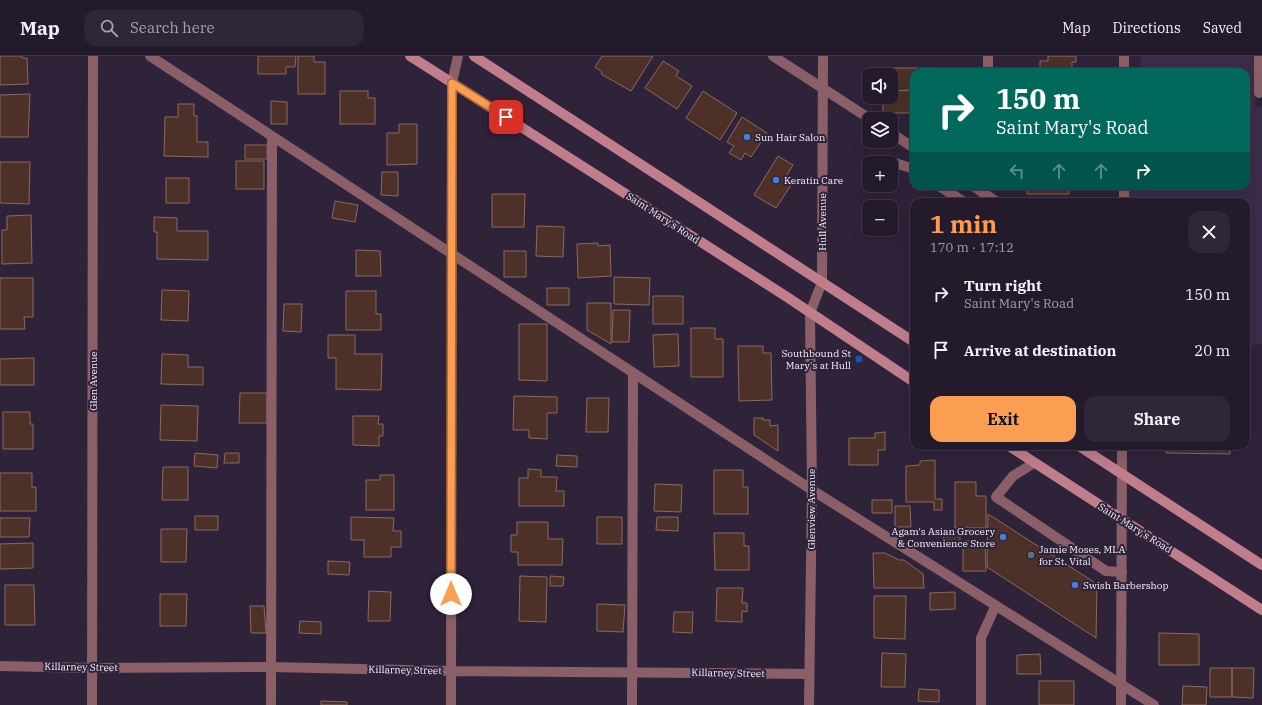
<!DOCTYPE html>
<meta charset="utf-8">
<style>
body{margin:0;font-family:"IBM Plex Serif",serif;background:#2f2738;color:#f1f3f6;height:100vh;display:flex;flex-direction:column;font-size:15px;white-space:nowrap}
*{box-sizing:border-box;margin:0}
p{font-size:13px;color:#a3a1a9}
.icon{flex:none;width:22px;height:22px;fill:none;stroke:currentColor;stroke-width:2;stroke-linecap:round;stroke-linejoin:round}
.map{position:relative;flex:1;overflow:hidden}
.details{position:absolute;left:910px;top:142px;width:340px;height:252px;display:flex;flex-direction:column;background:#231a2c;border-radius:12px;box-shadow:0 4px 16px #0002,0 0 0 1px #403848}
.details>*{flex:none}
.guide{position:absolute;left:910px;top:12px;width:340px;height:122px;border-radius:12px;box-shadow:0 4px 16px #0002,0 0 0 1px #403848;background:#00695c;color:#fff;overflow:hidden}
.buttons{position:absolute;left:862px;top:12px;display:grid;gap:8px}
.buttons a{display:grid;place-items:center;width:36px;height:36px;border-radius:8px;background:#231a2c;box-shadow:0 4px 16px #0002,0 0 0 1px #403848;font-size:20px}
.pin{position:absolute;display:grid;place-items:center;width:34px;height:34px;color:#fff;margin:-17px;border-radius:8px;box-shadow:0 2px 6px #0006}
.me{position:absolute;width:44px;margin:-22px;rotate:0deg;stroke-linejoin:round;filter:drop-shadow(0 0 3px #0008)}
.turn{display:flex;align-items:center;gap:14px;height:84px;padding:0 20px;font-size:18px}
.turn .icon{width:52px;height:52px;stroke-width:2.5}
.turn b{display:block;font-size:28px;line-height:34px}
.lanes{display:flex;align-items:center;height:38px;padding:0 20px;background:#0003;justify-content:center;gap:20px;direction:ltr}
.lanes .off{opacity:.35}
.round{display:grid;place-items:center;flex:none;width:42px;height:42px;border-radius:12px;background:#2f2738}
.headline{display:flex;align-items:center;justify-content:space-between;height:68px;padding:0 20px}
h1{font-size:24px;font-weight:700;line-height:30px;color:#fb9e51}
.button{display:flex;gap:8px;margin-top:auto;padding:8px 20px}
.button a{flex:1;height:46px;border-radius:12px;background:#fb9e51;color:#111;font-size:16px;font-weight:700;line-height:46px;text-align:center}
.button a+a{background:#2f2738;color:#f1f3f6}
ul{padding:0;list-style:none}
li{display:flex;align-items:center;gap:12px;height:56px;padding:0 20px}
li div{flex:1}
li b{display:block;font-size:15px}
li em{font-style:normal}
header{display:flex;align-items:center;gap:24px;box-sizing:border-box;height:56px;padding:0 20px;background:#231a2c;border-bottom:1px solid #403848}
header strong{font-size:19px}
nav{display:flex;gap:22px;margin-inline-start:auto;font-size:14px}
.search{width:280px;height:36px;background:#2f2738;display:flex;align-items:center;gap:10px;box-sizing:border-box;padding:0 14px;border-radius:12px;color:#a3a1a9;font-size:15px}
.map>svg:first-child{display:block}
.built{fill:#3b2c49}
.building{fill:#4d3128;stroke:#8a6a61}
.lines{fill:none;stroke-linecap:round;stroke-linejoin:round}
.service{stroke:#8a5f68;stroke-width:10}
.minor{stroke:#8a5f68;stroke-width:10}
.secondary{stroke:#c07d8b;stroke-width:10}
.route-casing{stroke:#a36735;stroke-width:10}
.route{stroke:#fb9e51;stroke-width:7}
.shop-dot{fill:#3f7fe0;stroke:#2f233a;stroke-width:1.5}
.transit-dot{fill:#1a4fb4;stroke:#2f233a;stroke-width:1.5}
.service-dot{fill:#5c6f8a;stroke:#2f233a;stroke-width:1.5}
.labels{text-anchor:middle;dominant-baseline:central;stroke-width:4;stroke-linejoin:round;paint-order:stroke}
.poi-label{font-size:10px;fill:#f5edfd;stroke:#2f233a;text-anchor:start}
.street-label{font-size:10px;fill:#f5edfd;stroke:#2f233a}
</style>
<header>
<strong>Map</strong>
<div class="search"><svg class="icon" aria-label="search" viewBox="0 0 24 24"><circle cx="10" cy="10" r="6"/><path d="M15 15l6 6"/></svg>Search here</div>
<nav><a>Map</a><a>Directions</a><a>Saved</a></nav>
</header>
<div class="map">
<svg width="1262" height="649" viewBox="0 0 1262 649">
<rect width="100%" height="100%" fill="#2f233a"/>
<path class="built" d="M1141 0H1258L1255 51H1262V288L1246 290V146H1124V130H1246V16H1139Z"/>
<path class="building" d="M0 0H22V2H27L28 28 0 29Z
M258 0H296L295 11H286V18H258Z
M298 0H314V6H325V38H298Z
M602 0H653L631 35 601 18 602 16 595 11Z
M1048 0H1076V6H1072V16H1040V5H1048Z
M663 5 679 15 676 20 692 30 677 53 645 32Z
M882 12H918V16H914V34L891 35V19H882Z
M914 34V57H883V41H891V35Z
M340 35H368V42H375V68H340Z
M703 35 737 57 720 84 686 62Z
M30 38 28 81H0V39Z
M271 45 287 46V68H271Z
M178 48H194V60H197V86H208V101L164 100 165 61H178Z
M742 61 767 77 751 101 745 97 741 104 729 97 734 90 727 86Z
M399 68H417V108L387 109V77H399Z
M245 89H267V103H245Z
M778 100 793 109 785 122 793 126 776 152 754 139Z
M236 105H264V133H236Z
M0 106H30L29 148 0 147Z
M382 116H398V140L381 139Z
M166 122H189V147H166Z
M1027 130H1069V138H1027Z
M492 138H525L524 171H492Z
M335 145 358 149 355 166 332 162Z
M31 159 32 207 2 208V174H7V160Z
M154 161 177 162V175H208V204L157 203V176H154Z
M537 170 564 171 563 201 536 200Z
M598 187V190L610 189 611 220 578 222 577 188Z
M356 194 380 195 381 220H356Z
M504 195H526V221H504Z
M614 221 650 222 649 249 614 248Z
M0 222H33V261H24L25 273H0Z
M547 232H569V249H547Z
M162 234 189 235 188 265 161 264Z
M346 235H376V258H381V274H346Z
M653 240H683V268H653Z
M587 247H611V288L587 274Z
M284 248H302L301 276 283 275Z
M613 254H630L629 286H612Z
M519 268H547V325L519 324Z
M691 272H715V283H723V321H691Z
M678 278 679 310 654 311 653 279Z
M328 279H355V298H382L381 334 336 333V302H328Z
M738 290H763V297H771L772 344 739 345Z
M162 298 188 299V311H203V329L161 328Z
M34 302V329H0V303Z
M240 337H267V367H239Z
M514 340 557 341V357H547V383L529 382V374H513Z
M587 342H609L608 376H586Z
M161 349 198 350 197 385 160 384Z
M3 356H30V368H33V393H3Z
M353 360H379L378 368H383V380H379V390L353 389Z
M754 362H763V364H770V370L778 369V395L754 379Z
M885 376V394H878V409H849V382H875V377Z
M1166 390H1230V398L1166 397Z
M195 397 218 399 217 412 194 410Z
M225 397H239V407H224Z
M557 399 577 400V411L556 410Z
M935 404V443H942V454H934V446H906V410L920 409V405Z
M163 411H188V444H162Z
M528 413 541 414V421H557L556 435H564V450H519V422H528Z
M714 414H743V431H748V458H714Z
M0 417H32V431H36V455H0Z
M380 419H394V454H366V424H380Z
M955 426H976V440H986V472H955Z
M655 428 682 429 681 456 654 455Z
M872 444H892V457H872Z
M895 450H910L911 471H895Z
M988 458 1097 528 1096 582 987 511Z
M195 460H218V474H195Z
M351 461 394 462 393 475H401V491H391V501H364V484H351Z
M597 461H622V488H597Z
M657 461H678V475L656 474Z
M0 462H30L29 481H0Z
M517 466H548V483H563L562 509H518V496H511V479H517Z
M161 473H187L186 506H161Z
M944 474H960V489L943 488Z
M714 477H744V490H749V514H715Z
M963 485H985L986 515H963Z
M33 487V512L0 513V488Z
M873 497H885L899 504H904L923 518 924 532H874Z
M328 505 350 506 349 519 328 518Z
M520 520 547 521 546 566 519 565Z
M550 520 564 521 563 530H550Z
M5 529H34L35 569H5Z
M717 532H743L742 547H747V556L742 555V566L716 565Z
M369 535 391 536 390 565H368Z
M955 536V553L930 554V537Z
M160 538H187L186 570H160Z
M874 540H906L905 583 874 582Z
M597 548 625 549 623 576 597 575Z
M250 550H264L266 577H251Z
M674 556H693L692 577 673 576Z
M300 565 321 566V578L299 577Z
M1159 577 1199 578V609H1159Z
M882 597 906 598 905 631H881Z
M1040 598 1041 618H1017V599Z
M1210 612H1232V641H1210Z
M1232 612H1254L1253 642 1232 641Z
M1039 625H1074V649H1039Z
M1183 630 1207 631 1206 649H1182Z
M919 633 939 634V646L918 645Z
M321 645 347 646V649H321Z"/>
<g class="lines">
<path class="service" d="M150 0 812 434 1154 649
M773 0 870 63
M1259 0V37
M988 16V0
M891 77 914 92
M892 106 914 113
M939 130 964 146
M973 130 997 146
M1034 407 1013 420 996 441 1106 515 1122 516
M271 649 272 80
M632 649 633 318
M981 649V582L995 551"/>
<path class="minor" d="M1124 16V0
M1124 146V130
M0 610 92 612 271 611 451 615 809 618
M92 649 93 0
M451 649 452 27 458 0
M809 649 812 434 810 257 822 226 823 0
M1121 649 1122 390"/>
<path class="secondary" d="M410 0 787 241 914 326
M474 0 914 286
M1009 390 1262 554
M1079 390 1262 509"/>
</g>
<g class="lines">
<defs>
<path id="route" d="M451 538 452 27 506 61"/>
</defs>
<use href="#route" class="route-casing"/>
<use href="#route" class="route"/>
</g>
<g class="shop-dot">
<circle cx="747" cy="81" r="4"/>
<circle cx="776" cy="124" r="4"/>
<circle cx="1003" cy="481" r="4"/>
<circle cx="1075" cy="529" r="4"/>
</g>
<rect class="transit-dot" x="855" y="299" width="8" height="8" rx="2"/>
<circle class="service-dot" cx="1031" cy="499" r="4"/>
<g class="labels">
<g class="poi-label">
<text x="755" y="81">Sun Hair Salon</text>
<text x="784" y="124">Keratin Care</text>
<text x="851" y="297" text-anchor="end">Southbound St<tspan x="851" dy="12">Mary's at Hull</tspan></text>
<text x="995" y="475" text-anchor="end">Agam's Asian Grocery<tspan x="995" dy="12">&amp; Convenience Store</tspan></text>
<text x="1039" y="493">Jamie Moses, MLA<tspan x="1039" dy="12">for St. Vital</tspan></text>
<text x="1083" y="529">Swish Barbershop</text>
</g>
<g class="street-label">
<text transform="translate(663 162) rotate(33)">Saint Mary's Road</text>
<text transform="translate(822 166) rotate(-90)">Hull Avenue</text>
<text transform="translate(93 325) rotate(-90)">Glen Avenue</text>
<text transform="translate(811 453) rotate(-90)">Glenview Avenue</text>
<text transform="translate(1135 472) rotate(32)">Saint Mary's Road</text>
<text transform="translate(81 611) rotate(1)">Killarney Street</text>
<text transform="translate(405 614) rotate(1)">Killarney Street</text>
<text transform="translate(728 617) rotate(1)">Killarney Street</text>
</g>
</g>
</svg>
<div class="buttons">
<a><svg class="icon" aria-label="sound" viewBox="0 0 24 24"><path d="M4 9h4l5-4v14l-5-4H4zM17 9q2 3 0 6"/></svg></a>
<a><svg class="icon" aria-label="layers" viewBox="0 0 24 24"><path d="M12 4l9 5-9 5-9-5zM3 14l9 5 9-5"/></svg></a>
<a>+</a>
<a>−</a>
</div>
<div class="pin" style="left:506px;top:61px;background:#d93025"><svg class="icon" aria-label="arrive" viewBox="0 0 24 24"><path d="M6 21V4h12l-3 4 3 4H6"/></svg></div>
<svg class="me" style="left:451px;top:538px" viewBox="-20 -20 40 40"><circle r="19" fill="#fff"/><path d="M0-13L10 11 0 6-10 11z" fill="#fb9e51"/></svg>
<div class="guide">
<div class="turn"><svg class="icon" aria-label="right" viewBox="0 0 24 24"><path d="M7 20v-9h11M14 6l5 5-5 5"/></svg><div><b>150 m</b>Saint Mary's Road</div></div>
<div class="lanes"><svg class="icon off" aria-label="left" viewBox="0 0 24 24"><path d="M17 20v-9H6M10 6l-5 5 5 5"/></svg><svg class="icon off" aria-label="ahead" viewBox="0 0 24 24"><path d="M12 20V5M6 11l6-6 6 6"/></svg><svg class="icon off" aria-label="ahead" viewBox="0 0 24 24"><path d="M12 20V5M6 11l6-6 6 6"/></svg><svg class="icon" aria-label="right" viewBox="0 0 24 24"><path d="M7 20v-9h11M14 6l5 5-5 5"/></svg></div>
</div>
<section class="details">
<div class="headline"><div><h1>1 min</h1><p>170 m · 17:12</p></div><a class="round"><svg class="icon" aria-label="close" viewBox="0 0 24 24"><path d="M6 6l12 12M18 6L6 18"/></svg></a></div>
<ul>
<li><svg class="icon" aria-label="right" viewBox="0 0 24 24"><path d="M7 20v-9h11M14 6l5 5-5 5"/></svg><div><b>Turn right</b><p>Saint Mary's Road</p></div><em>150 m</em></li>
<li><svg class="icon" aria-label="arrive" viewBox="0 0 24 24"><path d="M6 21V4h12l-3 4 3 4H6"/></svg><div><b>Arrive at destination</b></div><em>20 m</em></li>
</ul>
<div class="button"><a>Exit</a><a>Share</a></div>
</section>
</div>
